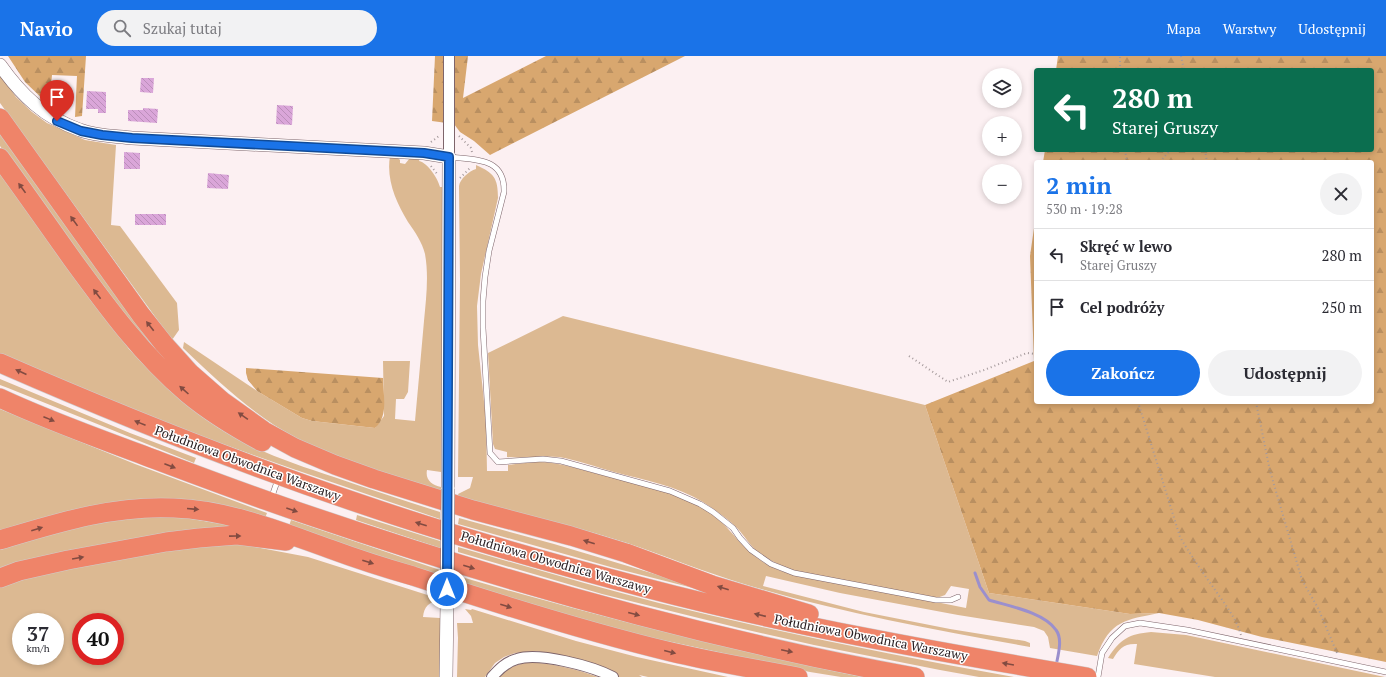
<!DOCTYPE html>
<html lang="pl">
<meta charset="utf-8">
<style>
body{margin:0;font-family:"PT Serif",serif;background:#f2f2f3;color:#2b2b33;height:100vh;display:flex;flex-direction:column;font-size:15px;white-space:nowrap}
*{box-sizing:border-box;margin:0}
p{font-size:13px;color:#7c7c81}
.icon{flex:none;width:22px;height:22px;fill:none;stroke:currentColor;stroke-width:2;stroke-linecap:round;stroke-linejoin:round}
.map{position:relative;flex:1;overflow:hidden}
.sheet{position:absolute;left:1034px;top:104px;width:340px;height:244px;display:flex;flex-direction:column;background:#fff;border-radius:4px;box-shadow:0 2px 6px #0003}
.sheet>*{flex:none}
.top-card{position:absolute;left:1034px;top:12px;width:340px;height:84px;border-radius:4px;box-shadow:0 2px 6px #0003;background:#0b6e4f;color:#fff;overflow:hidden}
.fabs{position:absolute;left:982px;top:12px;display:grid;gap:8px}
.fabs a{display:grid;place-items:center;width:40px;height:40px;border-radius:50%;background:#fff;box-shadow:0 2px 6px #0003;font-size:20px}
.speed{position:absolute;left:12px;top:557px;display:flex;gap:8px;font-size:20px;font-weight:700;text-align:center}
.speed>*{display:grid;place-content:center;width:52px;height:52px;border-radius:50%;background:#fff;box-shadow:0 2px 6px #0003;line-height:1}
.speed small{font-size:10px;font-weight:400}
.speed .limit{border:6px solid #d22;background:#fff;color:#111}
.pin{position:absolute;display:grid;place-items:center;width:34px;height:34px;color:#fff;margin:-41px -17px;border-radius:50% 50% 50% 0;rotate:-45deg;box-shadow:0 0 4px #0007}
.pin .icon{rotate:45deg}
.me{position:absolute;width:44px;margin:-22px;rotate:0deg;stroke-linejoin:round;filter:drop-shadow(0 0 3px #0008)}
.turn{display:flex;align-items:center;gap:14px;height:84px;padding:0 12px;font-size:18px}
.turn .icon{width:52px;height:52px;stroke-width:2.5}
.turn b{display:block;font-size:28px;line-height:34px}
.round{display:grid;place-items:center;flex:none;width:42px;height:42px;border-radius:21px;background:#f2f2f3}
.headline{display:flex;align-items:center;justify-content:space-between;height:68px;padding:0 12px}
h1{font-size:24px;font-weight:600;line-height:30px;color:#1a73e8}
.cta{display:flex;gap:8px;margin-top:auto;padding:8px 12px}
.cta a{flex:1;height:46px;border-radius:24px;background:#1a73e8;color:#fff;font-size:16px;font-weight:600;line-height:46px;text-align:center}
.cta a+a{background:#f2f2f3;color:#2b2b33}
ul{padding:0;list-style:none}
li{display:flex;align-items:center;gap:12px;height:52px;padding:0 12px;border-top:1px solid #e1e1e2}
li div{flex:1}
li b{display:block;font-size:15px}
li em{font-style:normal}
header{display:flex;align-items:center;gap:24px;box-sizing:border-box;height:56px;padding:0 20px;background:#1a73e8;color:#fff}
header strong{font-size:19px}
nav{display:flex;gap:22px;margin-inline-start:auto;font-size:14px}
.search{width:280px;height:36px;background:#f2f2f3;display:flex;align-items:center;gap:10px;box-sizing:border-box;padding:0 14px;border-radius:22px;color:#7c7c81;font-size:15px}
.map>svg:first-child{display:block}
.green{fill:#dcb992;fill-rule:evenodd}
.forest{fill:url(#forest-firs)}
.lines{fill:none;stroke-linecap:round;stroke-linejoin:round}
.stream{stroke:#9b8fcd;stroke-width:3}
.building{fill:url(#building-back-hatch)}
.service-casing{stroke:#7e656b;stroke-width:6}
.minor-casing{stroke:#7e656b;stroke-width:12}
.tertiary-casing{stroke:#7e656b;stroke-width:14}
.motorway-casing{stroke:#d0cdce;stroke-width:20}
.path{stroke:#a59a9c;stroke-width:2;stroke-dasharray:1 3;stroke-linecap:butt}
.service{stroke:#fff;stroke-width:5}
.minor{stroke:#fff;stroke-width:10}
.tertiary{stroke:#fff;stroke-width:13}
.motorway{stroke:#ef8469;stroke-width:19}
.tertiary-bridge-casing{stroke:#7e656b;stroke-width:14;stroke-linecap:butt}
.tertiary-bridge{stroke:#fff;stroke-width:13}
.oneway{fill:#824b41}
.route-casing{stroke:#114b97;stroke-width:10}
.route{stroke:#1a73e8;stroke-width:7}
.labels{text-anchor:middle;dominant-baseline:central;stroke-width:3;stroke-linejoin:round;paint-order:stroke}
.street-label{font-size:13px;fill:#281d20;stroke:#fff}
</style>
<header>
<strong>Navio</strong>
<div class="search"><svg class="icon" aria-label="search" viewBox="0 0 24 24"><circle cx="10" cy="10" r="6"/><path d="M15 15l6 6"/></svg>Szukaj tutaj</div>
<nav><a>Mapa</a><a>Warstwy</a><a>Udostępnij</a></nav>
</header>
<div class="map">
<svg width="1386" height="621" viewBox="0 0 1386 621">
<defs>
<pattern id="forest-firs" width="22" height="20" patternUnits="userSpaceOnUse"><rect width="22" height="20" fill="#d8a76f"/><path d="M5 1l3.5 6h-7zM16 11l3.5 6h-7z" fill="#b98f60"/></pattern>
<pattern id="building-back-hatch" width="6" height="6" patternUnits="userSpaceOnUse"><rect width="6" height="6" fill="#daa6d9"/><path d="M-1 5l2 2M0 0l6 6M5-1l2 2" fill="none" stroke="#bb8eba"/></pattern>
</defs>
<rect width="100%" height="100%" fill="#fcf0f2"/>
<path class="green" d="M0 18 16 41 32 56 47 67 85 84 116 89 111 169 120 170 177 247 179 274 172 284 0 47Z
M0 74 182 318 155 298 38 143 0 90Z
M390 100 398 102 400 104V107L405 108 410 102H420L419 105C428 107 438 123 440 131H443V306L441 416 427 414C425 424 432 429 441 431V435C384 418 324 401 274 369 241 347 211 319 183 292L184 286 257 335 302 362 312 365 375 372 384 360 383 305H410L408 336 404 343H396L395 363 415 365C418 332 421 299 424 265 426 244 429 220 425 198 422 186 415 176 408 166 396 146 386 124 390 100Z
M476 109C494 117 498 122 498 142L481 218 477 250 478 289 486 364 487 415H508V409C518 408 529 406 539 406 558 406 579 413 598 418 636 428 680 434 712 458 726 468 734 481 746 492 756 503 768 509 781 515L966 552 969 533 951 530 945 539 937 542 797 516C783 511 770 505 759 497 749 489 745 480 737 472 727 462 715 454 703 446 677 430 644 424 614 416 596 411 577 404 559 401 542 399 524 403 507 401V396L495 393 493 388 488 297 563 260 925 349 989 537 1130 558 1159 557C1126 564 1110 564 1097 600L1050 592 1048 581 1044 575 1034 571 958 559 840 537 766 520 763 530 864 556 950 573 1025 585 1030 587V591C934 574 837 556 744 528 704 516 666 500 627 487 572 469 514 457 459 440L458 438 470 432 473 421H458L460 224 459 130C460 123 469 115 476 113Z
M0 118 129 293C156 322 184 350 217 371 252 394 294 408 334 421 369 433 405 445 440 456V463C338 428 237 395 137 356 91 338 45 317 0 298Z
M0 323 130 377 196 402 194 407 8 332 0 329Z
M0 353 135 408 267 457 265 462 204 448 0 478Z
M357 459 440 485V492L356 464Z
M162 460 186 462 228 469V474L0 513V494L61 475 96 466Z
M459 462 554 488 705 533V535L614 512 458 468Z
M291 464 440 514V521L289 470Z
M239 488 308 501 440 543V545C429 545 424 551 423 561L440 562V621H0V531L29 522 65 514 187 491ZM21 566H55V600H21ZM81 566H115V600H81Z
M458 491C525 510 592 530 659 547 777 576 895 600 1014 621H979L940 614 814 589 739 572 602 538 458 496Z
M458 520C592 559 726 593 862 621H841L810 616 648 581 592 567 458 526Z
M465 553 471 554 472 553 576 585 637 601 728 621H648L639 619 642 621H619L572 602 536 595 515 597 504 601 495 607 485 621H457L458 582 457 567H473L471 560Z
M1151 576 1186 579 1385 621H1215L1134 608 1137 588C1124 587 1119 593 1113 603L1108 602C1120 583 1129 578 1151 576Z
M531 606C553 608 577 613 598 621H499C506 611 519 608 531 606Z"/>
<path class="forest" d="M8 0H86L82 60 75 61 77 20 52 19 49 49 25 26Z
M435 0H468L463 42 546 0H685L490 99 474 85 460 76 454 68 432 65Z
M1058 0H1386V606L1262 581 1198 564 1159 557 1130 558 989 537 925 349 1034 305 1030 200 1036 158V346H1372V106H1043L1045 94H1372V14H1056Z
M246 312 383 322C383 339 389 360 375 372L312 365 302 362 257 335 248 324 246 317Z"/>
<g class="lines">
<path class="stream" d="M975 517 980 531 989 544C1008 550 1044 556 1056 574 1063 583 1058 599 1056 610"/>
</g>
<path class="building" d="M141 22H154L153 37 140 36Z
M87 35 106 36V57H98V53H86Z
M277 49 293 50 292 69 276 68Z
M143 52 158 53 157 67 128 65V54H143Z
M124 96 140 97V113H124Z
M208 117 229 119 228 133 207 132Z
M135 158H166V169H135Z"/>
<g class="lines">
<defs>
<path id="service" d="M450 101C475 104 505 101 504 136L489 195 485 221 483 245V272L490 397 498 406 543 403 561 405 670 435 700 448 713 456 733 472 740 482 751 494 771 508 794 517 936 544H951L958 541
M271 443 278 423
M1098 621 1102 597 1112 582 1125 570 1140 567 1187 574 1386 616"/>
<path id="minor" d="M449 101V0
M492 621C499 613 506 606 517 603 539 596 592 610 613 621"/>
<path id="tertiary" d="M0 9C21 39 45 62 80 74 96 80 114 80 132 82L424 97 449 101 448 433
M446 621 447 547"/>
<path id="motorway" d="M0 62 141 259 164 288 190 317 222 345 264 375 295 392 335 409 374 423 473 454 571 480 626 497 712 529 809 558
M0 102C24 135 48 169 72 203 107 251 142 299 188 338 211 357 236 372 262 386
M0 307C119 359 239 407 361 448 454 480 550 507 646 532 791 570 939 596 1087 621
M0 342C47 364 95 381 143 399 199 420 254 441 311 460 508 527 710 584 915 621
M0 484C57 467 113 449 174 452 229 454 279 475 330 493 357 503 385 512 413 520 498 548 584 575 671 596 713 606 756 613 798 621
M0 522 19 515 68 504 166 486 199 482 237 479 286 485"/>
</defs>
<use href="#service" class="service-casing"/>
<use href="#minor" class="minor-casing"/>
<use href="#tertiary" class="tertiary-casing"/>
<use href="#motorway" class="motorway-casing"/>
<path class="path" d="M1181 0 1184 14
M1120 14V0
M459 80 471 92 472 96
M431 86 439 80
M1125 94 1127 106
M1205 94 1207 106
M1160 106 1170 94
M431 110 438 119
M460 122 471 111
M909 300 948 326 984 314 1027 297 1036 298
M1138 346 1180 481C1190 498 1201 514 1213 531 1223 546 1236 561 1241 579
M1256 346 1270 415 1302 524 1318 552 1337 597"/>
<use href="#service" class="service"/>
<use href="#minor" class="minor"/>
<use href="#tertiary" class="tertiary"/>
<use href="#motorway" class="motorway"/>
<defs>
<path id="tertiary-bridge" d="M447 547 448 433"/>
</defs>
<use href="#tertiary-bridge" class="tertiary-bridge-casing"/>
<use href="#tertiary-bridge" class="tertiary-bridge"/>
</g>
<defs><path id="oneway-solid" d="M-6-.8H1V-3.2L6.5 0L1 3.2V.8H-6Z"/></defs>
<g class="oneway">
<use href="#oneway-solid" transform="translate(22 132) rotate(-126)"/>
<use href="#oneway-solid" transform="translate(74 165) rotate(-126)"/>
<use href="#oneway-solid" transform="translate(97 238) rotate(-127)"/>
<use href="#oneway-solid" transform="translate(150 270) rotate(-128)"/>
<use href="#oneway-solid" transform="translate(21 316) rotate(-156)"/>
<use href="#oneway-solid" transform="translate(184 334) rotate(-138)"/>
<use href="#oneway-solid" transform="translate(243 360) rotate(-145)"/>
<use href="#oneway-solid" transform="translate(49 363) rotate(22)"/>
<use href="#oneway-solid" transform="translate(140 367) rotate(-158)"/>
<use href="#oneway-solid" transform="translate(170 410) rotate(21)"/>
<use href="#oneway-solid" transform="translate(193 453) rotate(5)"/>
<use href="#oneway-solid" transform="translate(292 454) rotate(19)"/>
<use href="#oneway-solid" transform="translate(421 468) rotate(-163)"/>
<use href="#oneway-solid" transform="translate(37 473) rotate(-17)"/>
<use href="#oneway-solid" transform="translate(235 480) rotate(-1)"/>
<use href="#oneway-solid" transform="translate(589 486) rotate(-163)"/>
<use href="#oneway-solid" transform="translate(78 502) rotate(-10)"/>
<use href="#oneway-solid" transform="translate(368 506) rotate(18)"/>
<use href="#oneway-solid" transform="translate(469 511) rotate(17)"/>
<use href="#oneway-solid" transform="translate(723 532) rotate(-163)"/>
<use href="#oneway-solid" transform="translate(506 550) rotate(17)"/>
<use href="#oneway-solid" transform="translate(634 558) rotate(15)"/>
<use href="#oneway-solid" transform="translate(760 559) rotate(-167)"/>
<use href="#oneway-solid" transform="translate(787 595) rotate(12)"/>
<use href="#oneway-solid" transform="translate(670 596) rotate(14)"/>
<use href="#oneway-solid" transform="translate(1008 608) rotate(-170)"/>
</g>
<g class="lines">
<defs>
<path id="route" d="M57 65 81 75 102 79 132 82 424 97 449 101 447 533"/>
</defs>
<use href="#route" class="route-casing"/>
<use href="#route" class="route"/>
</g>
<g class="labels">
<g class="street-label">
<text transform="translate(248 407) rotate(20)">Południowa Obwodnica Warszawy</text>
<text transform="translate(556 506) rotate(16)">Południowa Obwodnica Warszawy</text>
<text transform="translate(871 581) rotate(11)">Południowa Obwodnica Warszawy</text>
</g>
</g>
</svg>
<div class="fabs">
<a><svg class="icon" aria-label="layers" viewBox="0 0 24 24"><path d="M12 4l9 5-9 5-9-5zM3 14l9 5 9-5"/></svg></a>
<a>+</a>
<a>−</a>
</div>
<div class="speed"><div>37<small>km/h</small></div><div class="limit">40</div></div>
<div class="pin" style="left:57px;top:65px;background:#d93025"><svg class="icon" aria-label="arrive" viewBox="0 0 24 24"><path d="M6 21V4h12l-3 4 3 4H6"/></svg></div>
<svg class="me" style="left:447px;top:533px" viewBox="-20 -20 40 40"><circle r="17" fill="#1a73e8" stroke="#fff" stroke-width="3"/><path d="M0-11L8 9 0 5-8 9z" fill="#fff"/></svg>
<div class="top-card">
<div class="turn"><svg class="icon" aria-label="left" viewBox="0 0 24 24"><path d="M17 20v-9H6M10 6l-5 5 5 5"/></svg><div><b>280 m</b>Starej Gruszy</div></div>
</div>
<section class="sheet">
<div class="headline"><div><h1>2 min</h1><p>530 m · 19:28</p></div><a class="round"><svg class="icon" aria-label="close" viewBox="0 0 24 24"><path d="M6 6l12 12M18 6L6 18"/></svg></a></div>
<ul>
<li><svg class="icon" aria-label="left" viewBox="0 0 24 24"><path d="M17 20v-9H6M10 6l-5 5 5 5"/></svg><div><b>Skręć w lewo</b><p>Starej Gruszy</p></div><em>280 m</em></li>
<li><svg class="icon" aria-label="arrive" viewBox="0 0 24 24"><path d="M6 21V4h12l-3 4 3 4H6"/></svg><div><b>Cel podróży</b></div><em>250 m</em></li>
</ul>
<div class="cta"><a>Zakończ</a><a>Udostępnij</a></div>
</section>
</div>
